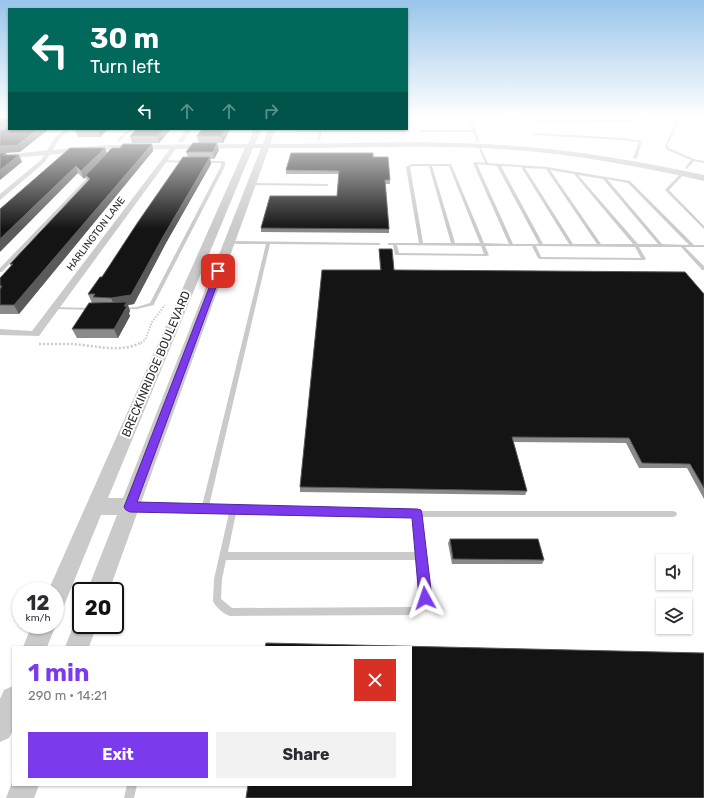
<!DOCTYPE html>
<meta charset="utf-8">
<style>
body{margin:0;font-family:Rubik,sans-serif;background:#f2f2f3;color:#2b2b33;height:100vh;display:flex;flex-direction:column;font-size:15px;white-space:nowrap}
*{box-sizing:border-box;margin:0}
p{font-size:13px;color:#7c7c81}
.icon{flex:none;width:22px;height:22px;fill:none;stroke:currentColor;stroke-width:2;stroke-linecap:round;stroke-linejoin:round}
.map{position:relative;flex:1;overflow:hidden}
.side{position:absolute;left:12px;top:646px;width:400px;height:140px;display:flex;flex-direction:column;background:#fff;border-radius:0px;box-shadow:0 1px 3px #0004}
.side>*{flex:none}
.top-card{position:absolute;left:8px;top:8px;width:400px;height:122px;border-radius:0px;box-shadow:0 1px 3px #0004;background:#00695c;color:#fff;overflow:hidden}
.controls{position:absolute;left:656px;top:554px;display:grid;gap:8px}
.controls a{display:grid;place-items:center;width:36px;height:36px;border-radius:0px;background:#fff;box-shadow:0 1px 3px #0004;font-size:20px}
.speed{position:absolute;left:12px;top:582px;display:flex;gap:8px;font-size:20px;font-weight:700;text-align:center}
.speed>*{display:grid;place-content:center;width:52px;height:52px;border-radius:50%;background:#fff;box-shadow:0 1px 3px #0004;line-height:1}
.speed small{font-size:10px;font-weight:400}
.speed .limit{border:2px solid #111;border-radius:6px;background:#fff;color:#111}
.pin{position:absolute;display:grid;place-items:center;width:34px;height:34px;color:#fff;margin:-17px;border-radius:8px;box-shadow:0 2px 6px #0006}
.me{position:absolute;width:44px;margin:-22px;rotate:355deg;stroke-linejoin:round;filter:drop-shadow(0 0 3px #0008)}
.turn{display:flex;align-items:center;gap:14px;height:84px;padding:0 16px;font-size:18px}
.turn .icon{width:52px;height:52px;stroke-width:2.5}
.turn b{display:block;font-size:28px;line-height:34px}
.lanes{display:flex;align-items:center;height:38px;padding:0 16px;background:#0003;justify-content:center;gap:20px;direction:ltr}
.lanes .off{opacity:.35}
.round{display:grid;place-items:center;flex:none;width:42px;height:42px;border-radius:0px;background:#f2f2f3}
.summary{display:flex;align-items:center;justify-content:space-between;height:68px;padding:0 16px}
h1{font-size:24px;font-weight:700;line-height:30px;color:#7c3aed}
.action{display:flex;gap:8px;margin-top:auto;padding:8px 16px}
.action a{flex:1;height:46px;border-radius:0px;background:#7c3aed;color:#fff;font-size:16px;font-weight:700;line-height:46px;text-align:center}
.action a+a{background:#f2f2f3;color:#2b2b33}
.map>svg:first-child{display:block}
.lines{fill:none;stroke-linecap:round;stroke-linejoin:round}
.path-far1{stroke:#cacaca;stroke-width:2;stroke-dasharray:1.5 1.5;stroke-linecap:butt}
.path{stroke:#cacaca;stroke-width:2.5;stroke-dasharray:2 2;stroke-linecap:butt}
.service{fill:#cacaca;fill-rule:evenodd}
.minor{fill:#cacaca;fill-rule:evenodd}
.tertiary{fill:#cacaca;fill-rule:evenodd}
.wall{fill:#8a8a8a}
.shaded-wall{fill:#5a5a5a}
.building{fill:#141414;stroke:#5a5a5a}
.route{fill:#7c3aed;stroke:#51269a}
.labels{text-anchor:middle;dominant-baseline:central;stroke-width:4;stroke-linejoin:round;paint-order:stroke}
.far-street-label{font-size:10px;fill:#2d2d2d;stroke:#fff}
.street-label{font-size:12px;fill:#2d2d2d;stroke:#fff}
</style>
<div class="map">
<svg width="704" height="798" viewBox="0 0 704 798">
<rect width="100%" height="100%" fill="#fff"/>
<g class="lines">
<path class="path-far1" d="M141 343 145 340 152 322 165 305"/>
<path class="path" d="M39 344C50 344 60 344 71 344 93 345 122 354 142 342"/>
<path class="service" d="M467 117H469L478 137V142L476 141V137L473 132H420L419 131 420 130H473Z
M498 117H507L520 119 627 120H637L644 117 647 118 637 122H627L520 121Z
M679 117H681L667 146 669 148 694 159 704 161V163L694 161 687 169 685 168 691 160 667 150 665 146Z
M129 129H132L119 142H117V140Z
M298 129H300V130H319L320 129H322V130H402V129H404L405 131 404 132H322L320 140 319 141 318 140 319 132H298L297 131Z
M534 133 624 138 642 141 637 158 635 159 633 158 639 142 624 140 533 135Z
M479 145 480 146 488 163 547 167 630 181 694 245H704V247H685L704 266V270H702L681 247H639L646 259 644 260 540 259 538 258 532 246H485L489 255 487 256 395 255 393 245H388V243H419L406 167 412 164H451L484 243 509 244 473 163 475 162 485 163 478 146ZM477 164 497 166 539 244H513ZM413 166H429L451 243H423L410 167ZM432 166H449L480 243H455ZM501 166 521 167 569 244H543ZM525 168 546 169 597 244H573ZM550 170 574 174 633 244H601ZM578 175 603 179 658 244H638ZM607 179 628 183 689 245 662 244ZM397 245 481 246 484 254 399 253ZM536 246 635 247 641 258 541 257Z
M164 160 188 161 190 162 188 163 163 162V160Z
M203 161H223L225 162V166L154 304V305L137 309 120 310V308H122L137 307 150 303 221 166V163H202L201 162Z
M682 172 685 173 669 190 704 226V229L665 190Z
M92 173 95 174 2 272H0V268Z
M251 183 327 184 329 185 327 186 250 185 249 184Z
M228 241 379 243 381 244 379 245 270 244 209 506 397 511H673L676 512 677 514 676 516 673 517H421L429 598C427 604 420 613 414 615L230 616C224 614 215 607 213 601L214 579 229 513 131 510 128 509 127 507 128 505 131 504 202 506 266 244H239L228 243ZM236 513 414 517 417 552H228ZM226 560H417L421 597 412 607 232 608 221 599 222 579Z
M52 307 93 308 95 309 93 310 54 309 52 308Z
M127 785H137L134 798H124Z"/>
<path class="minor" d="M65 129H72L60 138 45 162 0 200V194L41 160 56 136Z
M186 129H192L183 142H179L178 141Z
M173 145 178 146 39 336 0 335V329L32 331Z"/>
<path class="tertiary" d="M254 129H262L255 144H263L268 129H276L270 144C341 144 412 140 482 144 557 147 631 159 704 175V181C631 164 557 151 482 148 411 145 340 148 269 148L109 591H87L117 515H101L63 608 55 611V591H48L245 148 104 150 0 159V155L104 145 248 144ZM253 148H261L123 498H108Z
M81 615V625H97L89 647H65L77 617Z
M55 624 56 625 47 647H23L32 625H55Z
M13 686V730L9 738 0 742V699L4 690Z
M13 780V785H39L34 798H6Z"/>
</g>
<path class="wall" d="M108 129 100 137H78L75 130Z
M136 129H171L159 143H132L130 136 137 129Z
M202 129H230L223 143H199L197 136Z
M152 144 153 151 19 314H0V278L11 266 10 264 88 181 86 177 84 179 78 173 0 209 105 148 107 153 120 148Z
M219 150 214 159H210L211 164 166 243 134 304 128 305 130 311 129 313 130 316 118 338H77L72 329 92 303 88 294 102 277 188 157 186 152Z
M373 157 390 180V184H385L389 229V233L261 232V228L337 196 339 174H286V170Z
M379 249 394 270 704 294V499L687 468H639L626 443 513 442 527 491 525 495 300 492V487L380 270Z
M450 539 544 560 542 564H452L448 543Z"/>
<path class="shaded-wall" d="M9 122V129L0 135V127Z
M38 129H49L20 152 6 153 9 160 0 154V146Z
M99 129H108L100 137 98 130Z
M164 129H171L159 143 158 136Z
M225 129H230L223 143 221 136Z
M217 143 219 150 214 159 213 152Z
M152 144 153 151 19 314 14 305Z
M105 148 107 155 86 175V177L84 179 81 171Z
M19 155 22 162 0 180V170Z
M210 157 211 164 166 243 134 304 128 305 130 311 129 313 130 316 118 338 114 329 115 306 111 298 164 235Z
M76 166 78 173 0 252V239Z"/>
<path class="building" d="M0 117H9V122L0 127Z
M9 127V129H38L17 145 0 146V131Z
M77 129H99L98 130H75Z
M137 129H164L158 136H130Z
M202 129H225L221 136H197Z
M193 143H217L213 152H186Z
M123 144H152L14 305H0V289L2 286H0V278L13 264H10L90 179 86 175 112 148H120Z
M70 148H105L81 171 76 166 0 239V209Z
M0 153H6L3 155H19L0 170Z
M291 153H373V157H388L390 180H385L389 229 261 228 270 196H337L339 171 286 170Z
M183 157H210L164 235 131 295 111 298 93 297 95 294H88L100 277H102L138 222Z
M379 249H392L394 270 685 272 704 294V488L690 464 642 463 629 438 512 437 527 491 300 487 322 270H381Z
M127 302 124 306H127L114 329H72L89 303Z
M450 539H538L544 560 453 559Z
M266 643 704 653V798H246L248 785H411V647H265Z"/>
<linearGradient id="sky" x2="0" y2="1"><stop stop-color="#99c5ea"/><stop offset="0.51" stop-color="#fff"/><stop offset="1" stop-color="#fff" stop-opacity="0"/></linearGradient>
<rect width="704" height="229" fill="url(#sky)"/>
<path class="route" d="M216 270 222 271 137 502 417 509 421 510 422 514 432 598 430 602 425 604 421 602 419 598 412 518 130 512 126 510 124 507Z"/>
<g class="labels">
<g class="far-street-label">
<text transform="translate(96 234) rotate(-53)">HARLINGTON LANE</text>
</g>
<g class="street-label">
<text transform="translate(156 364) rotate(-67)">BRECKINRIDGE BOULEVARD</text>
</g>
</g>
</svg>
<div class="controls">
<a><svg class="icon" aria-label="sound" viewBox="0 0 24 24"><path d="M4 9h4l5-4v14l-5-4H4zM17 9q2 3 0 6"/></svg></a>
<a><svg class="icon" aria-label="layers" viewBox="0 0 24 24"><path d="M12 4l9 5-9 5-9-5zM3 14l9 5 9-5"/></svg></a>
</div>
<div class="speed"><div>12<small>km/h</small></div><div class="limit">20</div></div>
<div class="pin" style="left:218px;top:271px;background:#d93025"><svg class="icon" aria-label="arrive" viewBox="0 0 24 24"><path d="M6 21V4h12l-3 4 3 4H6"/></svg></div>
<svg class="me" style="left:425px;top:598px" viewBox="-20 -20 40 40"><path d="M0-17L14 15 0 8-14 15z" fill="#7c3aed" stroke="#fff" stroke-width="4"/></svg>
<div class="top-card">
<div class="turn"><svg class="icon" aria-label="left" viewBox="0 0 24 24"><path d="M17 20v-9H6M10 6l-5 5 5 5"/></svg><div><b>30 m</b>Turn left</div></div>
<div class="lanes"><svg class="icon" aria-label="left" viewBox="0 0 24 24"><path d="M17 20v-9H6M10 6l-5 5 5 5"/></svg><svg class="icon off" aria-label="ahead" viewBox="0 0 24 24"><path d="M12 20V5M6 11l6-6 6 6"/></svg><svg class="icon off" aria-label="ahead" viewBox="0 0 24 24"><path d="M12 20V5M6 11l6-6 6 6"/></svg><svg class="icon off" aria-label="right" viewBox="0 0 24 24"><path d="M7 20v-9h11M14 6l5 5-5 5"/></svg></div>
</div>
<section class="side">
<div class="summary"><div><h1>1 min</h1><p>290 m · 14:21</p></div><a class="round" style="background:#d93025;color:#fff"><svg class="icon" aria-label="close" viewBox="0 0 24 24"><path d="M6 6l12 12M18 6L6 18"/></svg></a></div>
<div class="action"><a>Exit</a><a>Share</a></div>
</section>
</div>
